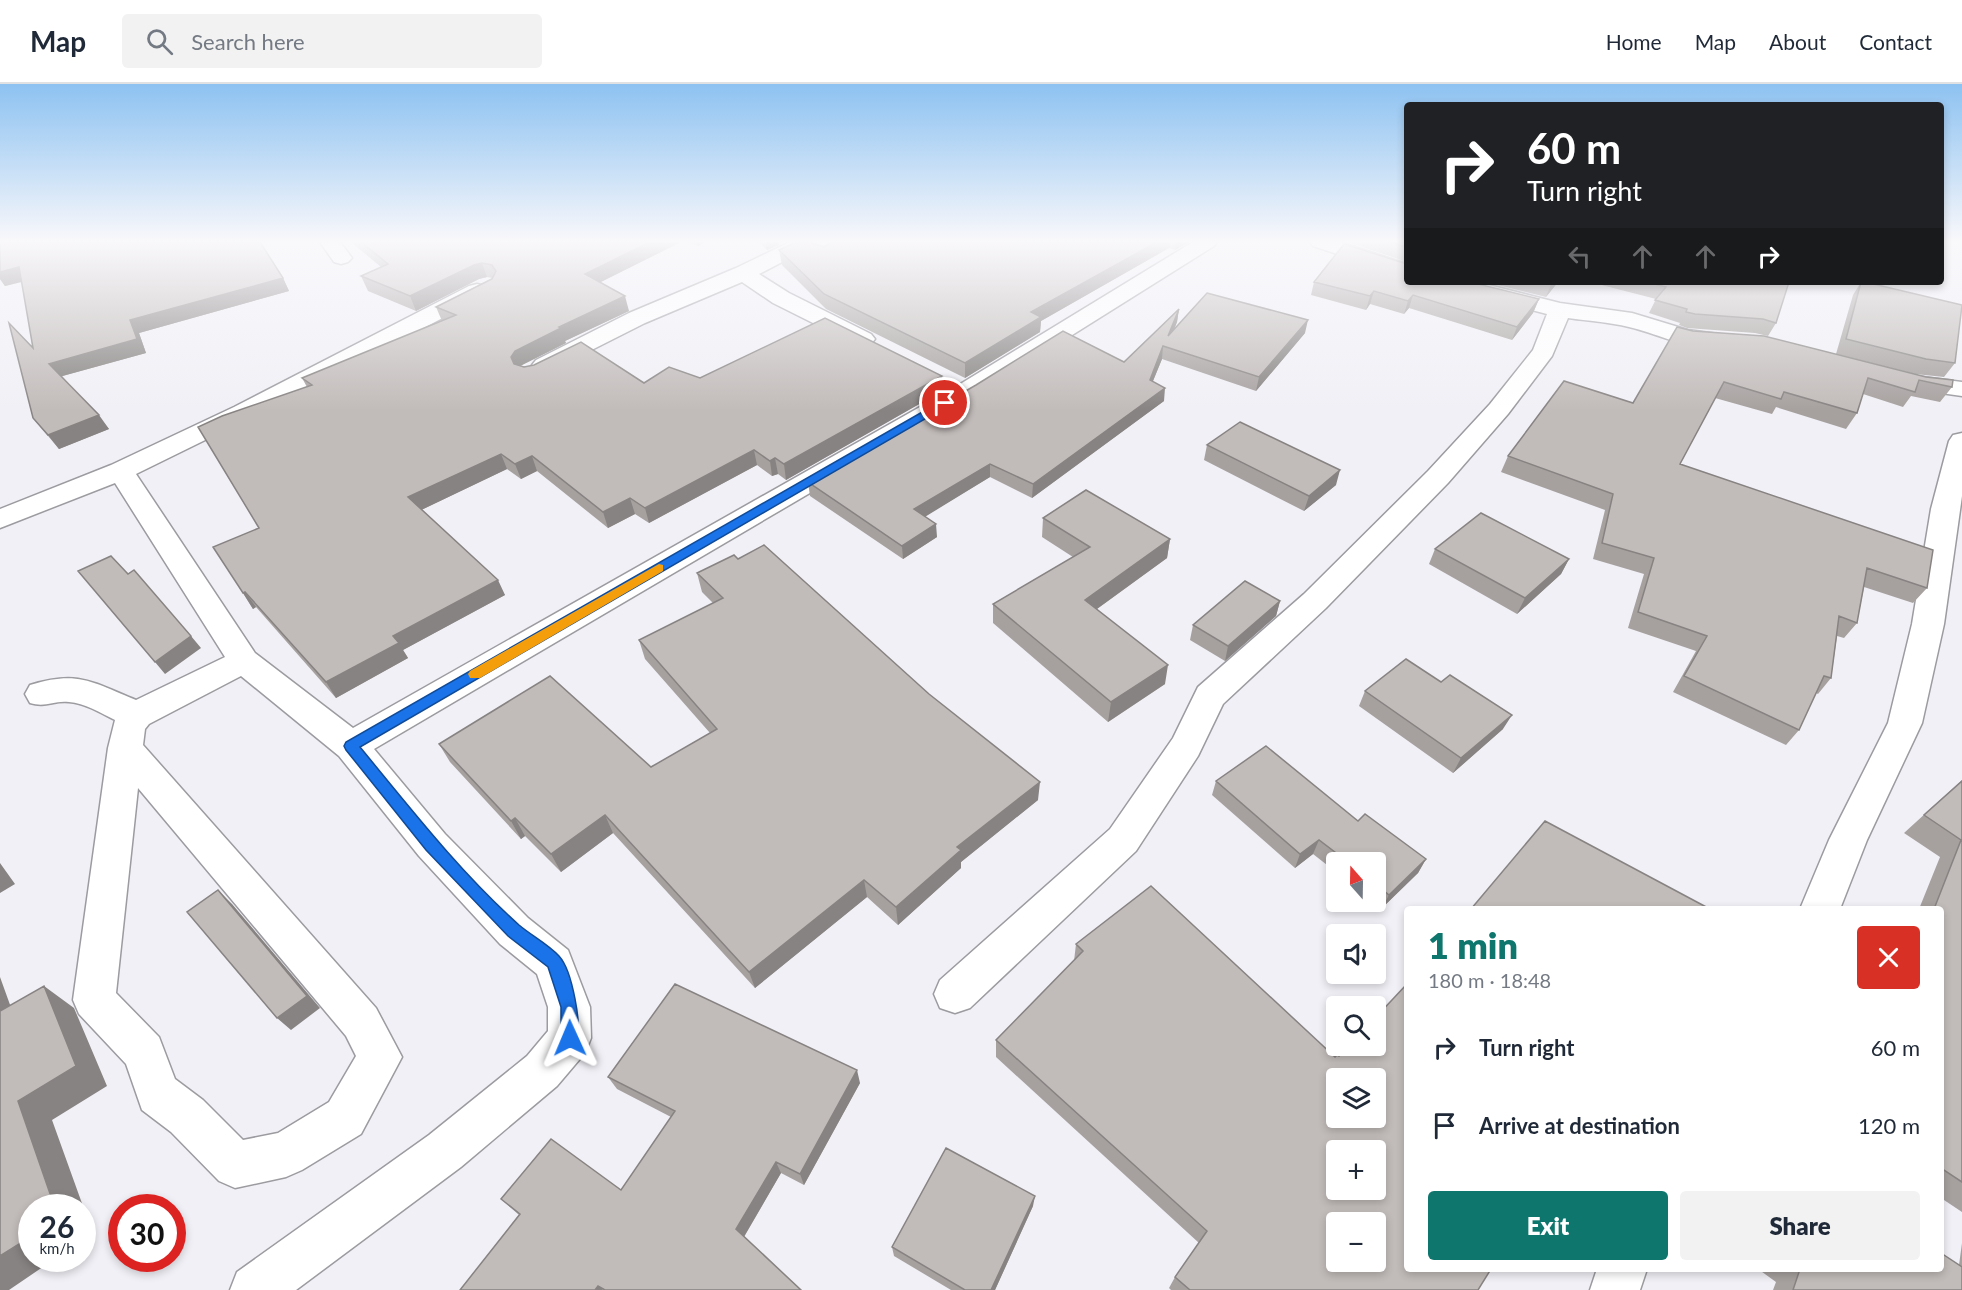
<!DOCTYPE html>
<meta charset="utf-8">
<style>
body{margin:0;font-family:Lato,sans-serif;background:#f2f2f3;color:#1f2937;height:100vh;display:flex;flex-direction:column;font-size:22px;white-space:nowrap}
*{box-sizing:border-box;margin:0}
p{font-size:20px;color:#747a83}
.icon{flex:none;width:33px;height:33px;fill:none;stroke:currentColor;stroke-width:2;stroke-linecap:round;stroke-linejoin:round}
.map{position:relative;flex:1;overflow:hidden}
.sheet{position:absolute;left:1404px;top:822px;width:540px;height:366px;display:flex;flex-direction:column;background:#fff;border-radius:6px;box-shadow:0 3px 9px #0003}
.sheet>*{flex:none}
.hud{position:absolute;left:1404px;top:18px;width:540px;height:183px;border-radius:6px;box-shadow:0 3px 9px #0003;background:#202124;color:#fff;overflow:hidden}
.needle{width:39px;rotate:340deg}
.fabs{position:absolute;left:1326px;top:768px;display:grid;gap:12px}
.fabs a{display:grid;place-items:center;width:60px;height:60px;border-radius:6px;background:#fff;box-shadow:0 3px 9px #0003;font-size:30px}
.speed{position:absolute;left:18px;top:1110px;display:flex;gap:12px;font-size:30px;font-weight:700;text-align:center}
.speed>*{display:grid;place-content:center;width:78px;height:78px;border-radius:50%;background:#fff;box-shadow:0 3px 9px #0003;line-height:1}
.speed small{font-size:15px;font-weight:400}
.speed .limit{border:9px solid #d22;background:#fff;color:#111}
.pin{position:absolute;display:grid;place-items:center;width:51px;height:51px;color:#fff;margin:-26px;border:3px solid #fff;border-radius:50%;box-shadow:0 2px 6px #0007}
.me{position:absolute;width:66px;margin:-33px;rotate:359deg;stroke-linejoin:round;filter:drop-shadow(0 0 4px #0008)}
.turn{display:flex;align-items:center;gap:21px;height:126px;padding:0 24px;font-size:27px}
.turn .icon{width:78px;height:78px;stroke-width:2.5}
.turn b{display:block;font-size:42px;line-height:51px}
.lanes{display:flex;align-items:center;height:57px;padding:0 24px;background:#0003;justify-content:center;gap:30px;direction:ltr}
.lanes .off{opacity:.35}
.round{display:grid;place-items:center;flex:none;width:63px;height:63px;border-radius:6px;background:#f2f2f3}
.head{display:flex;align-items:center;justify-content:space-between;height:102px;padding:0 24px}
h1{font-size:36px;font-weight:800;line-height:45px;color:#0f766e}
.action{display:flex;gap:12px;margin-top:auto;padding:12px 24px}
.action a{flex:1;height:69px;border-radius:6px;background:#0f766e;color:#fff;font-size:24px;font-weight:800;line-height:69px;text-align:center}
.action a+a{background:#f2f2f3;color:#1f2937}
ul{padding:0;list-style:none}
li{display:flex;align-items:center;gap:18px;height:78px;padding:0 24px}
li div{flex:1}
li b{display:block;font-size:22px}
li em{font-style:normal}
header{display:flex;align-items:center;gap:36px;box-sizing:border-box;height:84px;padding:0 30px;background:#fff;border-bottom:2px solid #e0e1e3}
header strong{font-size:28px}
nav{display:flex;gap:33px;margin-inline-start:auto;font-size:21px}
.search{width:420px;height:54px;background:#f2f2f3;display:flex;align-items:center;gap:15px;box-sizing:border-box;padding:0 21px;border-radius:6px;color:#747a83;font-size:22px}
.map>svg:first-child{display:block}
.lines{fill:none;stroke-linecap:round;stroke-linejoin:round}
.minor-casing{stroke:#9b9ba0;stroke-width:3}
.minor{fill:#fff;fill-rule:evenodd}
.wall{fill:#a6a19f}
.shaded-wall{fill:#878382}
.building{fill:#c1bbb9;stroke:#878382;stroke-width:1.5;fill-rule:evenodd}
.route{fill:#1a73e8;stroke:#114b97;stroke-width:1.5}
.slow{fill:#f59e0b}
</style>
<header>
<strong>Map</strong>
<div class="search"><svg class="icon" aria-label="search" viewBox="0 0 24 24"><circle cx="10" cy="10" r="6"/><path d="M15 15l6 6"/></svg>Search here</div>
<nav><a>Home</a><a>Map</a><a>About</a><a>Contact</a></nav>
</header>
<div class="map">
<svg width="1962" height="1206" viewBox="0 0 1962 1206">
<rect width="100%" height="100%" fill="#f1f0f6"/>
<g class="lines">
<defs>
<path id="minor" d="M320 158H340L352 174 348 178 341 180 334 178Z
M790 158H816L813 162 759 190 789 209 871 250 875 255 871 260 863 262 855 260 773 219 742 198 645 239 552 286 544 288 536 286 532 281 536 276 629 229 736 184Z
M1193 158H1217L1214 162 975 312 374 665 445 750 528 834 568 866 590 923 591 954 585 969 557 1002 461 1083 296 1206H230L237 1188 429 1051 527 972 548 947V923L537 890 500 860 419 772 339 672 241 592 149 640 145 645 143 661 376 924 402 973 361 1050 302 1086 286 1093 235 1104 219 1097 171 1048 142 1026 126 980 79 930 73 916 108 664 115 636C101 629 84 619 69 618 54 616 46 624 30 619L25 610 30 601C78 586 92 598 136 616L225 573 115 399 0 444V425L111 381 234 323 469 202 477 200 485 202 488 207 485 212 252 333 136 390 255 569 353 644 957 302ZM138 704 346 952 356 972 329 1018 278 1049 243 1056 203 1016 175 995 159 953 116 909Z
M1310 158H1340L1407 180V193L1313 162Z
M1440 198H1477L1560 219 1632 229 1688 246 1725 251 1729 256 1725 261C1692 269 1660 250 1629 243 1609 238 1588 237 1568 234L1552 272 1508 330 1448 399 1326 524 1223 620 1198 672 1136 767 970 924 955 929 940 924 934 910 940 896 1110 745 1173 654 1198 603 1304 510 1428 387 1490 320 1533 266 1547 230 1443 203Z
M1907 291 1962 298V312L1898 303 1895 298 1898 293Z
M1962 349V412L1944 540 1922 639 1867 756 1840 825H1800L1829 756 1888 639 1912 540 1931 425 1949 357 1953 351Z
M1597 1185H1647L1640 1206H1590Z"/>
</defs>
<use href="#minor" class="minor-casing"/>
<use href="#minor" class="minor"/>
</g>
<path class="wall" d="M0 158 283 194 289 207 139 249 146 269 62 292 109 345 59 365 33 334V264L22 198 5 202 0 195Z
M351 158H681L600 198 629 227 565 257 566 259 520 282 644 299 700 294 942 292V307L786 396 778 390 772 392 757 381 649 439 635 430 608 444 537 387 521 395 507 385 421 426 505 511 403 566 408 574 336 614 256 523 253 525 243 509 259 444 307 303 302 294 442 237 436 223 492 194 487 193 479 195 416 227 368 207 361 192 381 183Z
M687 158H705L698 162Z
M759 158H778L779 161 767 166Z
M832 158H1189L1175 166 1169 164 1041 237 1040 248 965 294 826 225 782 181 779 166 824 163Z
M1352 158H1407V178L1351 159Z
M1314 198H1407L1539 215 1533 229 1512 256 1409 224 1404 230 1370 220 1366 226 1311 211Z
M1486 198H1558L1546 213Z
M1590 198H1789L1776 239 1768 252 1755 249 1687 244 1679 241 1680 239 1649 229 1656 215Z
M1861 198 1955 279 1944 293 1915 290 1836 270 1853 211Z
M1179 225 1177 238 1174 246 1305 249 1256 307 1162 275 1153 297 1164 317 1032 414 990 393 925 432 937 453 903 475 810 412 808 398 1124 278Z
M1693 247 1952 303 1940 318 1911 312 1903 323 1863 310 1857 329 1846 345 1776 323 1772 330 1715 314 1680 380 1927 504 1913 519 1864 503 1857 539 1844 554 1837 552 1831 594 1818 610 1816 609 1799 646 1786 661 1673 608 1696 567 1628 544 1644 490 1593 475 1605 426 1501 388 1508 372 1633 319Z
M1207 361 1336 401 1304 427 1204 376Z
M1043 434 1170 455 1167 474 1097 525 1165 600 1108 638 993 539V520L1073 473 1042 453Z
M1435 465 1569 475 1561 490 1517 530 1429 480Z
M697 489 1038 716 961 778V784L898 841 867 813 755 904 613 749 561 788 525 752 521 755 450 678 439 660 651 683 710 649 645 575 639 556 713 519 702 508Z
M1280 517 1276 532 1225 577 1190 556 1193 541Z
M1365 607 1503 645 1453 689 1359 622Z
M1962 696V1128L1941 1114V825H1919L1940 773 1904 749Z
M1216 697 1358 737 1426 775 1418 789 1382 824 1373 818H1376V778H1336V788L1313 770 1295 784 1212 711Z
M1076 860 1478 1206H1171L1169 1204 1175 1193 1199 1159 996 973V956L1074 877Z
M608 993 860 999 804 1101 781 1089 744 1153 801 1206H460L519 1131 501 1115 621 1106 671 1033 617 1005Z
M1033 1122 995 1206H951L894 1172 892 1163Z
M1962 1159V1206H1773L1776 1198 1758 1185H1941L1959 1181Z"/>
<path class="shaded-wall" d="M650 158H681L589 204 585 190Z
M697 158H705L698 162Z
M766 158H778L779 161 767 166Z
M1157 158H1170L1169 164 1041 237 1040 248 965 294V279L1031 228Z
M1176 158H1189L1175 166Z
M482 179 487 193 479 195 416 227 410 212 474 181Z
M19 183 28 196 5 202 0 195V188Z
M283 194 289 207 139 249 146 269 59 293 49 280 130 236Z
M1553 198H1558L1546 213 1551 200Z
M1374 207 1370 220 1366 226 1370 212Z
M1413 211 1409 224 1404 230 1408 217Z
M625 212 629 227 565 257 566 259 520 282 516 288 511 273 515 267 559 243Z
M1539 215 1533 229 1512 256 1517 243Z
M1179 225 1177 238 1166 265 1168 252Z
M1308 236 1305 249 1256 307 1259 293Z
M1163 262 1162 275 1148 309 1150 296Z
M942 292V307L786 396 784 380Z
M1165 304 1164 317 1032 414 1033 400Z
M99 331 109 345 59 365 48 351Z
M754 366 757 381 649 439 645 424Z
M501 370 507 385 415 429 408 413Z
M532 372 537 387 521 395 515 380Z
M775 374 778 390 772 392 770 377Z
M990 380V393L915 439 914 425Z
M1340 386 1336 401 1304 427 1309 412Z
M630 414 635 430 608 444 603 428Z
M936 440 937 453 903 475 902 462Z
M1170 455 1167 474 1083 535 1085 516Z
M1569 475 1561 490 1517 530 1525 514Z
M498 496 505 511 403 566 408 574 336 614 326 598 393 552Z
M245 508 256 523 253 525 243 509Z
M1280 517 1276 532 1225 577 1228 562Z
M191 552 201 564 165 590 155 578Z
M1168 581 1165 600 1108 638 1111 618Z
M1512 631 1503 645 1453 689 1461 674Z
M1040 698 1038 716 961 778V784L898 841 896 823 957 763Z
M605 731 613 749 561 788 551 770Z
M515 734 525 752 521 755 511 737Z
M1319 756 1313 770 1295 784 1300 770Z
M1426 775 1418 789 1382 824 1389 811Z
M0 779 15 800 0 809Z
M864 796 867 813 755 904 749 888Z
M218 806 232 820 320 924 291 946 277 934Z
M0 893 22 954 0 940Z
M44 902 74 924 107 1002 52 1036 93 1150 82 1157V1124H55L18 1017Z
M857 986 860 999 804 1101 800 1090Z
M776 1078 781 1089 742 1156 736 1145Z
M1035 1112 1033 1122 995 1206H991Z
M32 1152V1174H56L9 1206H0V1172Z
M598 1202 603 1206H595Z"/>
<path class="building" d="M0 158H260L283 194 130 236 137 255 49 280 99 331 48 351 33 334 9 239 33 264 19 183 0 188Z
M361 158H650L585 190 625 212 559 243 561 244 515 267 511 273 514 280 524 283 534 281 581 258 644 299 669 283 700 294 825 234 942 292 784 380 775 374 770 377 754 366 645 424 630 414 603 428 532 372 515 380 501 370 408 413 498 496 393 552 399 559 326 598 245 508 243 509 213 463 259 444 198 343 222 332 312 301 302 294 456 231 436 223 492 195 496 187 492 181 482 179 474 181 410 212 361 192 388 180Z
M796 158H809L824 163 832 158H1157L1031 228 1041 233 965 279 824 210 779 166Z
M1390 158H1407V163Z
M1344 160 1407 180V198H1470L1539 215 1517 243 1413 211 1408 217 1374 207 1370 212 1314 198Z
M1647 198H1789L1776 239 1763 235 1695 230 1686 228 1687 225 1655 216 1666 203Z
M1861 198H1865L1962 221 1955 279 1926 275 1846 255Z
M1207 209 1308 236 1259 293 1163 262 1150 296 1165 304 1033 400 990 380 914 425 936 440 902 462 808 398 976 301 1063 247 1124 278 1179 225 1168 252Z
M1677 243 1693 247 1764 252 1926 293 1953 296 1952 303 1919 296 1915 308 1868 294 1857 329 1784 308 1781 315 1724 298 1680 380 1933 466 1927 504 1867 484 1857 539 1839 532 1831 594 1824 592 1799 646 1684 592 1707 552 1638 528 1654 474 1602 459 1613 410 1508 372 1564 297 1633 319Z
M1240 338 1340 386 1309 412 1207 361Z
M1086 406 1170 455 1085 516 1168 581 1111 618 993 520 1090 463 1043 434Z
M1481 429 1569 475 1525 514 1435 465Z
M764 461 929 610 1040 698 957 763 961 766 896 823 864 796 749 888 605 731 551 770 515 734 511 737 439 660 550 592 651 683 717 645 639 556 723 514 697 489 734 471 738 475Z
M111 472 128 490 134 486 191 552 155 578 78 487Z
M1245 497 1280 517 1228 562 1193 541Z
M1406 575 1441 598 1450 591 1512 631 1461 674 1365 607Z
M1266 662 1358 737 1365 730 1426 775 1389 811 1376 800V778H1348L1319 756 1300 770 1216 697Z
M1962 697V1098L1941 1084V825H1934L1961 756 1924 731Z
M1545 737 1710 825H1471Z
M1151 802 1335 973 1337 971 1339 972 1349 962H1376V933L1407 900V1185H1491L1478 1206H1190L1175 1193 1207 1147 996 956 1083 867 1076 860ZM1336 994H1376V1034H1336ZM1336 1066H1376V1106H1336ZM1336 1138H1376V1178H1336Z
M218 806 307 912 277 934 187 828Z
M675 900 857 986 800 1090 776 1078 736 1145 801 1206H605L598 1202 595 1206H460L520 1130 501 1115 551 1055 621 1106 675 1027 608 993Z
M44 902 76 982 18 1017 55 1124H32V1152L0 1172V927Z
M946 1064 1035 1112 991 1206H965L892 1163Z
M1941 1169 1962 1183V1206H1793L1799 1188 1796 1185H1941Z"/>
<linearGradient id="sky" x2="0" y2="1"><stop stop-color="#8dc2f1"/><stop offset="0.48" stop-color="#f9f8fb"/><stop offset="1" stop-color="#f9f8fb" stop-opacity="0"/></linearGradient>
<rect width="1962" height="327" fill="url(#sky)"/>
<path class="route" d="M945 315 950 319 949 321 360 663C411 725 460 788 519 841 532 852 548 860 559 872 572 886 583 943 576 960L570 963 563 960 561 954V923L548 883 508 852 426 766 346 666 344 662 346 658Z"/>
<path class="slow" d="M659 480 663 481V487L480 594H470L468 590 470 587Z"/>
</svg>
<div class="fabs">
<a><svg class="needle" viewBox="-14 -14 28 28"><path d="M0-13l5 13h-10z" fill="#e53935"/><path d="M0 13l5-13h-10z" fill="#747a83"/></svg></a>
<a><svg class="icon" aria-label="sound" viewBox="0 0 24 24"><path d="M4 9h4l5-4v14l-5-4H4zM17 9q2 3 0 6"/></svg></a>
<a><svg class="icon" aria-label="search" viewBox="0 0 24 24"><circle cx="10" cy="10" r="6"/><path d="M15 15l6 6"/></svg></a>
<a><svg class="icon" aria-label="layers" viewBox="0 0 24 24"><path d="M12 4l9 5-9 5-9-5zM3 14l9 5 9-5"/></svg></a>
<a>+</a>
<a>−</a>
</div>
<div class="speed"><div>26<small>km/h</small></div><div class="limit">30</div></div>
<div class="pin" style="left:945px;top:319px;background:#d93025"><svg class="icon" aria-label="arrive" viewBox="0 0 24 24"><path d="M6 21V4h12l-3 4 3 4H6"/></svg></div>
<svg class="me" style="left:570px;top:954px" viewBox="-20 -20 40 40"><path d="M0-17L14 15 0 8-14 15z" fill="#1a73e8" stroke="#fff" stroke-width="4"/></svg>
<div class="hud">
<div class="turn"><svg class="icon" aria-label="right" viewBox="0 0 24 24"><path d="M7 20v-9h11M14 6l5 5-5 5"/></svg><div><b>60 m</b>Turn right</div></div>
<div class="lanes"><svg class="icon off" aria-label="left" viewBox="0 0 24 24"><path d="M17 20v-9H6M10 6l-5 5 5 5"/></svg><svg class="icon off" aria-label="ahead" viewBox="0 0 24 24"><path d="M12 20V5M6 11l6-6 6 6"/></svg><svg class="icon off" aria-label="ahead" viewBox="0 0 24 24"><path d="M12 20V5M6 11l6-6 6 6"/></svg><svg class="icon" aria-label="right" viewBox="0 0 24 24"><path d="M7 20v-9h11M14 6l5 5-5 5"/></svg></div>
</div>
<section class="sheet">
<div class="head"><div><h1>1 min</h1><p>180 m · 18:48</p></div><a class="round" style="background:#d93025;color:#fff"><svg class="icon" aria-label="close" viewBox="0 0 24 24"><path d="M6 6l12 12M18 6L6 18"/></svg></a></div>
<ul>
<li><svg class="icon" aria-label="right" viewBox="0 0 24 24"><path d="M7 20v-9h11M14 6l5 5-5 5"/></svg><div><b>Turn right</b></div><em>60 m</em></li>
<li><svg class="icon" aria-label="arrive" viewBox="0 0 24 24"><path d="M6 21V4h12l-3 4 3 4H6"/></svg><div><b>Arrive at destination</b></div><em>120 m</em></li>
</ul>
<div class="action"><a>Exit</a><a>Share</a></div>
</section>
</div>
